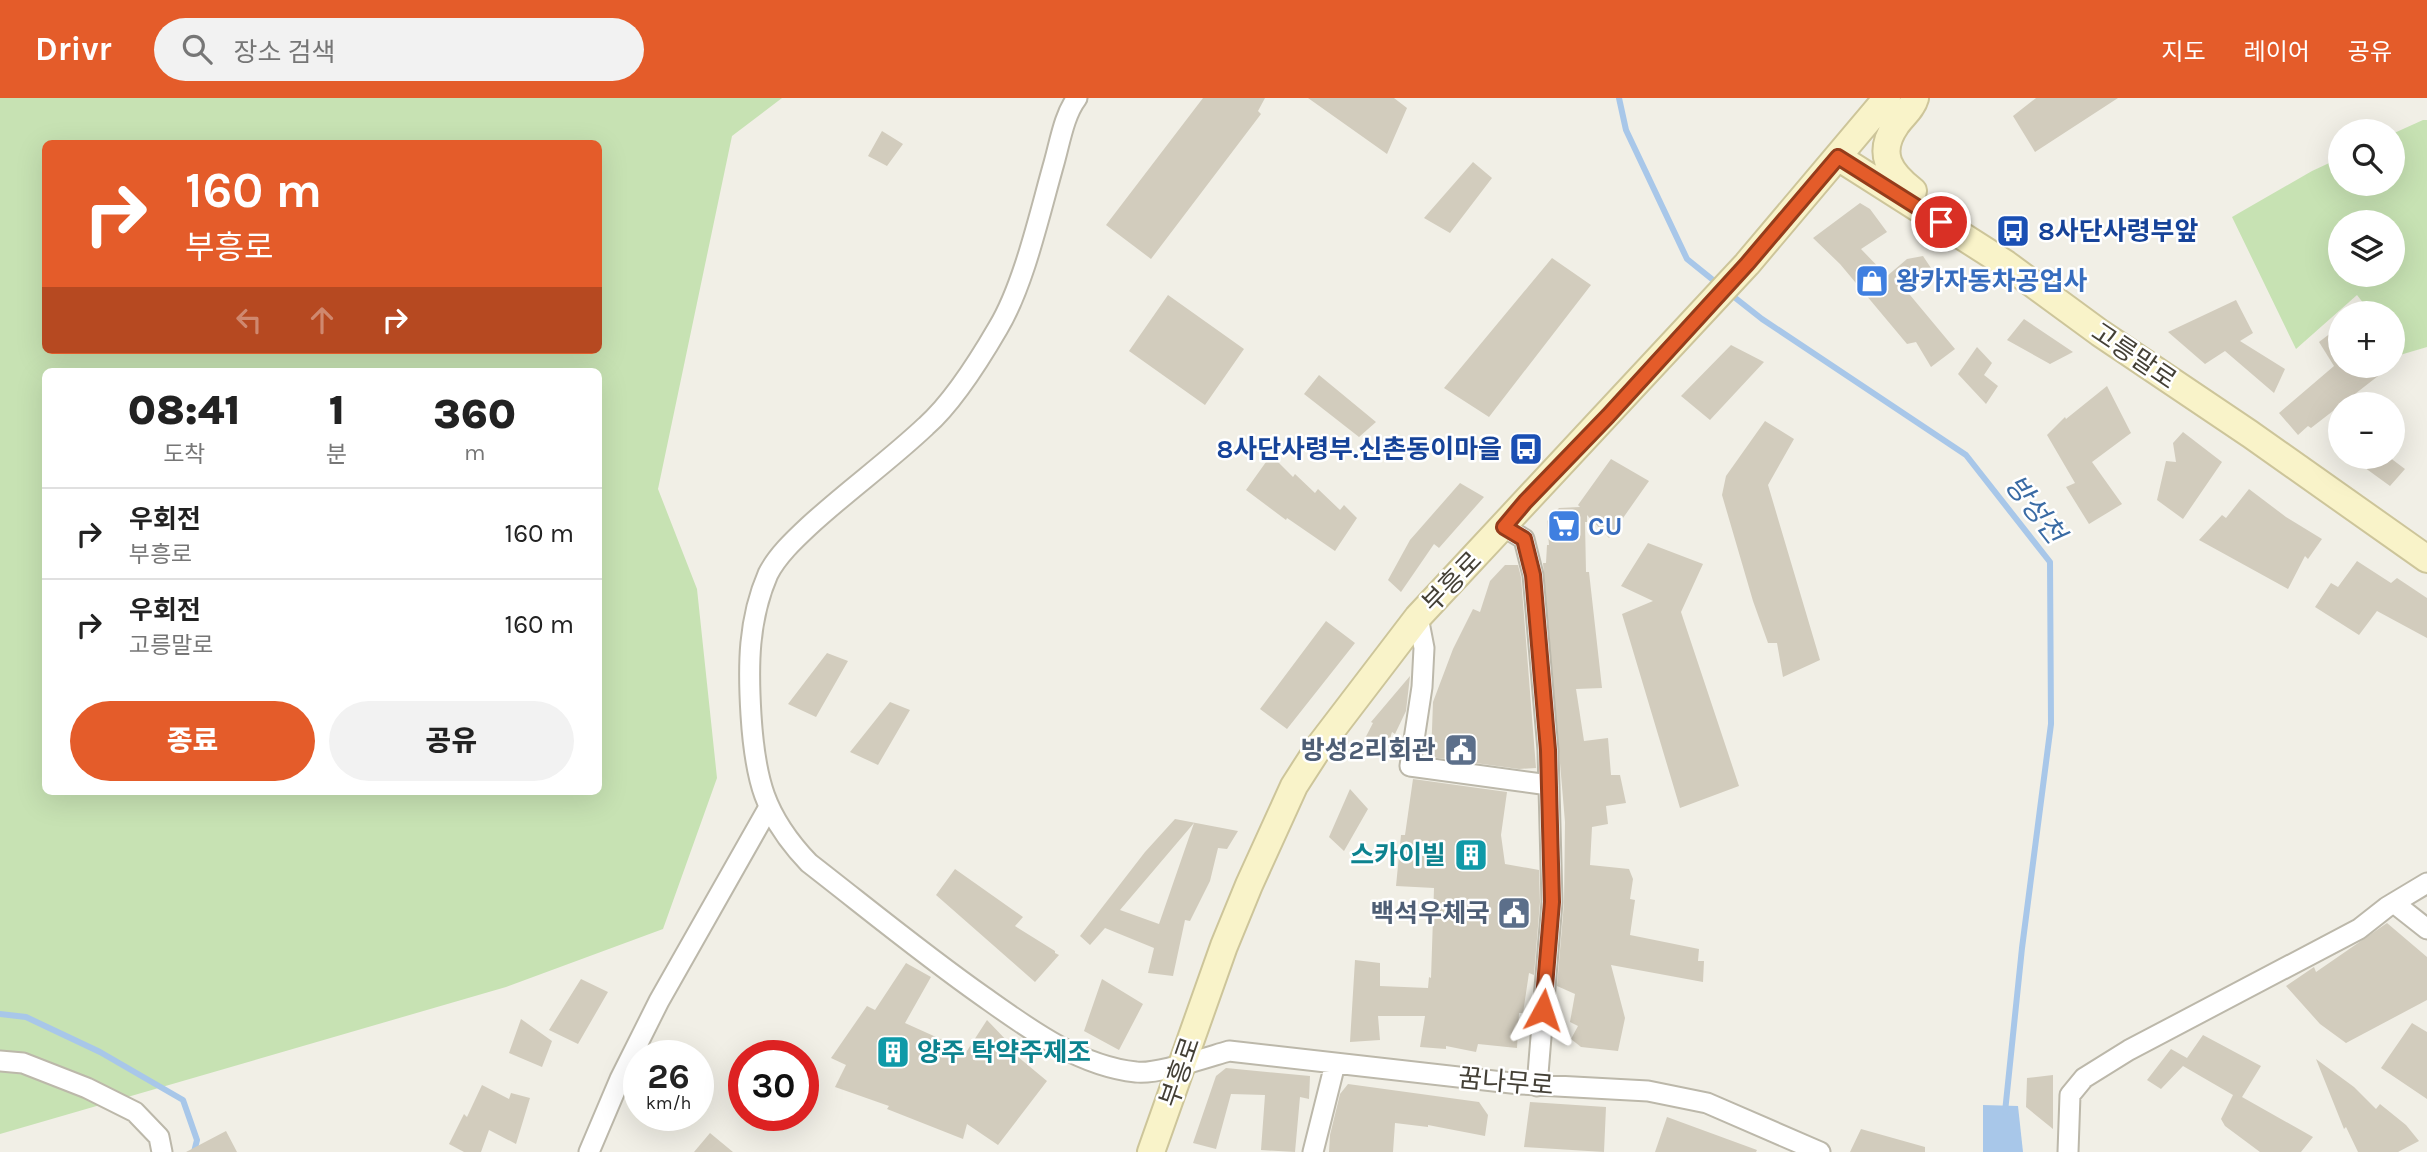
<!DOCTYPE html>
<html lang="ko">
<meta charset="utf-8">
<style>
body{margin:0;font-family:Karla,"Noto Sans KR",sans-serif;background:#f2f2f2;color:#222;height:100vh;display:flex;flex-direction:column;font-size:26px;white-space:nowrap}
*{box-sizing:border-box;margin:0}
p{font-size:23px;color:#767676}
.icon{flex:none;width:38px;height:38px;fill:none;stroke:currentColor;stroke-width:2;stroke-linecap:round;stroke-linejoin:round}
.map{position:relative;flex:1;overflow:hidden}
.panel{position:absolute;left:42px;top:270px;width:560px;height:427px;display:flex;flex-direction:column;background:#fff;border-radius:10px;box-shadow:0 7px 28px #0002}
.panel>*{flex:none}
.top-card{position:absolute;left:42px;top:42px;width:560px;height:214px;border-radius:10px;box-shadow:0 7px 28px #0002;background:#e45c2a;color:#fff;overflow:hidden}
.controls{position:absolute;left:2328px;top:21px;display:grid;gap:14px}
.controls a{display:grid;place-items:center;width:77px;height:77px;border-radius:50%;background:#fff;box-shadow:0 7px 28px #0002;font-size:35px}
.speed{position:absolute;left:623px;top:942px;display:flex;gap:14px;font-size:35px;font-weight:700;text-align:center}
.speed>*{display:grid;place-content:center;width:91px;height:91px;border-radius:50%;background:#fff;box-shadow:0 7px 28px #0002;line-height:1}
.speed small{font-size:18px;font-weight:400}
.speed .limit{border:10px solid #d22;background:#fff;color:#111}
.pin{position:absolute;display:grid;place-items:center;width:60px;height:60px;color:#fff;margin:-30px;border:4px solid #fff;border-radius:50%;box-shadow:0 2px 7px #0007}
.me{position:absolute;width:77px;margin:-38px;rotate:5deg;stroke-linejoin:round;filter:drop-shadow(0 0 5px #0008)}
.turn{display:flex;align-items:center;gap:24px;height:147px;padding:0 28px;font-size:32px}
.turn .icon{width:91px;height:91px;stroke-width:2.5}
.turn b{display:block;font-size:49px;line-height:60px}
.lanes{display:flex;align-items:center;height:66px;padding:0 28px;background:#0003;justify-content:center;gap:35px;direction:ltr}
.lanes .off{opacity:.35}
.eta{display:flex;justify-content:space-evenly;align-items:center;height:119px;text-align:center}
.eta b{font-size:42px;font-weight:800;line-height:49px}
.action{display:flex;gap:14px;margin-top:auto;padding:14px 28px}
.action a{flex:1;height:80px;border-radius:42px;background:#e45c2a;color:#fff;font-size:28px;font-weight:800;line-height:80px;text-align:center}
.action a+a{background:#f2f2f2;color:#222}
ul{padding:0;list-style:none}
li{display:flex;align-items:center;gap:21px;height:91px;padding:0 28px;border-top:2px solid #e0e0e0}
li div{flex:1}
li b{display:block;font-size:26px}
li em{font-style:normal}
header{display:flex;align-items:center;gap:42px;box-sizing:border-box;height:98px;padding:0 35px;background:#e45c2a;color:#fff}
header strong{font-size:33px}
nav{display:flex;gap:38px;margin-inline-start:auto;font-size:24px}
.search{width:490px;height:63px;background:#f2f2f2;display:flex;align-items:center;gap:18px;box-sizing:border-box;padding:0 24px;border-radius:38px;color:#767676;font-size:26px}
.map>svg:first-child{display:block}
.green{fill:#c7e2b3;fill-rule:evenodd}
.water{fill:#a8c7e9}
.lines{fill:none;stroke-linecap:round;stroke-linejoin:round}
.stream{stroke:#a8c7e9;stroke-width:6}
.building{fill:#d2ccbd;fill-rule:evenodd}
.street-casing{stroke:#bcb8aa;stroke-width:23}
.secondary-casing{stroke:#cdc59a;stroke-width:30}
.street{stroke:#fff;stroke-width:19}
.secondary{stroke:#f9f3c9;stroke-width:26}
.route-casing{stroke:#943c1b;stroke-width:18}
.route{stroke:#e45c2a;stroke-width:12}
.labels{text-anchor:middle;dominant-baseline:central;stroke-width:5;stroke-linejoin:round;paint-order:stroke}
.transit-label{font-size:26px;font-weight:bold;fill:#164399;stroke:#fff;text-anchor:start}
.shop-label{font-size:26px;font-weight:bold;fill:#366cbe;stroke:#fff;text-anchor:start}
.street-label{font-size:26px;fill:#444036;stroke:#fff}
.service-label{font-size:26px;font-weight:bold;fill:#4e5e75;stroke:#fff;text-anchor:end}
.culture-label{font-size:26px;font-weight:bold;fill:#0d838f;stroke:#fff;text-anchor:end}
.water-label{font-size:28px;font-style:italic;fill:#3a6ba4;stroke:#fff}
</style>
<header>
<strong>Drivr</strong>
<div class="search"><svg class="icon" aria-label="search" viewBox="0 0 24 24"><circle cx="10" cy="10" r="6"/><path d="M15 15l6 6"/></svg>장소 검색</div>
<nav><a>지도</a><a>레이어</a><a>공유</a></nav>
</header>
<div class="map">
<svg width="2427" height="1054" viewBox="0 0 2427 1054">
<rect width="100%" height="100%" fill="#f1efe6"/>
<path class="green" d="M0 0H782L732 38 658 391 697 491 717 680 663 831 506 889 0 1036ZM46 46H598V252H46ZM46 273H598V693H46Z
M2423 22H2427V249L2400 257 2392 244V215H2371L2357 197 2296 251 2232 119 2312 73 2340 60V86H2392V36ZM2340 124H2392V177H2340Z"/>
<path class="water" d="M1983 1007 2018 1008 2023 1054H1983Z"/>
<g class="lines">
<path class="stream" d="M1619 0 1626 32 1687 161 1718 186
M1729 195 1762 221 1966 357 2050 464 2051 626 2022 850 2005 1014
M0 916 26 919 100 954 183 1002 197 1042 194 1054"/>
</g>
<path class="building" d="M1203 0H1265L1258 13 1261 16 1151 161 1106 127Z
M1308 0H1394L1407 10 1387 56Z
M2036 0H2118L2035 54 2013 18Z
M882 33 903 46 887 68 868 58Z
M1473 64 1492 80 1450 135 1424 120Z
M1860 105 1870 111 1887 134 1861 151 1887 178 1907 161 1923 158 1931 170 1905 191 1955 251 1931 269 1916 244 1907 246 1840 166 1813 140Z
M1552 160 1591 187 1489 319 1444 290Z
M1168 197 1244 251 1205 307 1129 253Z
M2236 202 2253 235 2240 243 2285 271 2274 295 2225 253 2205 266 2168 234Z
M2024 221 2073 254 2050 266 2007 242Z
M2340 228V268H2391L2311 330 2308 328 2298 337 2279 315 2334 268 2319 244Z
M1731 247 1764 264 1710 322 1681 298Z
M1977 249 1992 265 1984 277 1998 288 1986 306 1958 276Z
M1319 277 1376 324 1359 339 1304 296Z
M2107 288 2131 335 2092 364 2122 406 2089 426 2066 389 2075 385 2047 337 2065 319 2066 321Z
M1765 323 1794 341 1768 387 1820 562 1783 579 1777 545H1768L1753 503 1722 397 1726 378Z
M2183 334 2222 364 2183 421 2157 402 2166 363 2176 364 2173 345Z
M1271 357 1293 379 1295 376 1315 395 1318 391 1340 412 1344 407 1357 420 1335 453 1287 420 1286 422 1246 392Z
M2350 359H2389L2405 371 2390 388Z
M1611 361 1649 383 1609 440 1587 417V424H1585L1586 474H1589L1602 590 1576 591 1584 643 1608 640 1611 677H1620L1626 705 1606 708 1608 726 1592 729 1590 767 1629 771 1633 781 1630 801 1635 802 1630 837 1699 851 1698 863H1704L1703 884 1611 867 1625 920 1618 953 1581 949 1571 941 1578 928 1570 924 1575 896 1557 888 1564 805 1565 724 1543 465H1546L1547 447H1549L1547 423 1559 410 1580 409 1578 407Z
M1460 385 1484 399 1439 450 1434 446 1401 494 1388 482 1410 442Z
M2249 391 2286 419 2322 441 2308 461 2305 458 2288 491 2199 442 2222 417 2226 420Z
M1648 445 1703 466 1681 514 1739 688 1680 710 1622 516 1653 503 1621 488Z
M2357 463 2391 485 2397 480 2427 500V540L2377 513 2359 537 2315 509 2331 485 2338 489Z
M1505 467H1518L1521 479 1536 670 1519 671 1431 659 1433 604 1453 551 1473 511 1480 514 1490 483Z
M1326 523 1355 545 1287 631 1260 611Z
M827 555 848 563 816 619 788 606Z
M1410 578 1406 613 1395 636 1392 634 1386 654 1378 651 1375 657 1360 650 1373 625 1371 624Z
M890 604 910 612 878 667 850 654Z
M1413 681 1507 694 1501 737 1505 766 1539 772 1540 804 1534 877 1529 875 1523 915H1519L1517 950 1478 946 1476 954 1446 948V951L1420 949 1425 918H1378L1380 942 1350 944 1355 862 1380 865V888L1428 890 1429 879 1431 880 1434 790 1396 788 1401 737H1405Z
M1350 691 1368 711 1344 753 1329 739Z
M1175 721 1238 733 1227 751 1218 750 1210 783 1190 823 1185 822 1173 878 1148 875 1154 850 1105 830 1090 847 1080 838 1145 754ZM1194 725 1159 826 1120 812Z
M955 771 1023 819 1015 828 1055 853V855L1059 857 1035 884 936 797Z
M2387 825 2427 859V902L2346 945 2320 926 2286 888 2314 869 2316 874Z
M906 865 931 879 905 925 956 948 965 956 987 922 1009 945 1006 949 1047 983 998 1047 967 1026 963 1041 887 1011 889 1008 835 989 846 967 831 960 867 908 875 912Z
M581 881 608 894 578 946 549 932Z
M1102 881 1143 906 1119 952 1084 933Z
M521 921 552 943 542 969 509 955Z
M2412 925 2427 934V1001L2381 970Z
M2203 937 2261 968 2242 999 2313 1039 2301 1054H2260L2225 1028 2221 1021 2233 997 2183 968 2161 991 2147 982 2171 951 2187 960Z
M2316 961 2354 989 2376 1011 2380 1006 2406 1027 2419 1043 2398 1054H2358L2346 1029 2344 1031Z
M1226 970 1310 978 1309 1001 1300 999 1295 1054 1261 1052 1265 997 1231 996 1216 1051 1193 1045 1216 978Z
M2053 977V1031L2026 1009 2027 980Z
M1348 986 1479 1004 1488 1017 1485 1038 1428 1027V1029L1395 1025 1393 1054H1329L1330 1037 1340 996Z
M482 987 509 1001 511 995 530 1000 516 1046 489 1032 481 1054H464L449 1046 464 1016 467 1019Z
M1530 1004 1606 1009 1604 1054 1524 1049Z
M1667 1019 1757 1052 1756 1054H1655Z
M1861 1031 1925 1049V1054H1850Z
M226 1033 237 1054H186Z
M710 1035 733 1054H694Z"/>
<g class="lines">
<defs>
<path id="street" d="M1077 0C1064 17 1060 44 1054 65 1040 114 1024 187 998 230 980 261 952 305 926 328 889 363 847 393 809 428 794 442 777 458 768 476 748 522 748 568 751 617 755 681 764 718 809 765 867 810 924 857 984 899 1029 931 1079 968 1136 974 1156 977 1208 959 1229 953L1520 986 1648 993 1707 1005 1820 1054
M1504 429 1524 441 1533 477 1548 652 1552 804 1537 988
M1418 519 1424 550 1422 589 1410 668 1549 687
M2394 805 2427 831
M0 963 23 965 87 990 135 1014 159 1039 162 1054
M589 1054 620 981 659 903 769 709
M1313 1054 1335 966
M2068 1054 2070 997 2084 980 2129 952 2359 831 2387 809 2427 785"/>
<path id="secondary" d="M1838 59 2006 166 2100 235 2250 336 2427 461
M1913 93C1890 75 1876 56 1896 27 1902 18 1912 11 1915 0
M1151 1054 1224 848 1249 787 1294 688 1321 646 1418 519 1747 166 1887 0"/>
</defs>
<use href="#street" class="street-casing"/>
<use href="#secondary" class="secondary-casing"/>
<use href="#street" class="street"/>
<use href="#secondary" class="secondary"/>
</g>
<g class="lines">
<defs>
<path id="route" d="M1543 912 1552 804 1548 652 1533 477 1524 441 1504 429 1525 404 1608 318 1747 166 1838 59 1941 124"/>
</defs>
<use href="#route" class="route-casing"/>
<use href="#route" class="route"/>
</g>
<defs>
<symbol id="bus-square" viewBox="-11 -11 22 22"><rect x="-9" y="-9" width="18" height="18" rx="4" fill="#1a4fb4" stroke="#fff"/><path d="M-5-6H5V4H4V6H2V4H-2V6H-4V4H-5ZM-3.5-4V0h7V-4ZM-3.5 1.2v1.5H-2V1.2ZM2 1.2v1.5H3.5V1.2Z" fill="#fff"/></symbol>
<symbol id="shop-square" viewBox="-11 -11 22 22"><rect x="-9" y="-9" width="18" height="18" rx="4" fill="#3f7fe0" stroke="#fff"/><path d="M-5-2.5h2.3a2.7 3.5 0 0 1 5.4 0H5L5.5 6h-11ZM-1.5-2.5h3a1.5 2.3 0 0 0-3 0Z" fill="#fff"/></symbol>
<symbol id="supermarket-square" viewBox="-11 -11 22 22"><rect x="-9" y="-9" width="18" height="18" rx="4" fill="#3f7fe0" stroke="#fff"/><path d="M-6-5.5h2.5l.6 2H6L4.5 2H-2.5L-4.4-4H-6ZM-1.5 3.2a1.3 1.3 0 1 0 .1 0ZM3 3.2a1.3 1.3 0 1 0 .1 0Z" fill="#fff"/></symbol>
<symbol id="civic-square" viewBox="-11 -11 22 22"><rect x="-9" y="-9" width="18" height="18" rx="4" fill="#5c6f8a" stroke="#fff"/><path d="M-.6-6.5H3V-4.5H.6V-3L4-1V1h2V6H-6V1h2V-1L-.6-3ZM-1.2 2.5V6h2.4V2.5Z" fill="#fff"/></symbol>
<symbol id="building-square" viewBox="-11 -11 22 22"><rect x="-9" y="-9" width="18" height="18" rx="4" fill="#0f9aa8" stroke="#fff"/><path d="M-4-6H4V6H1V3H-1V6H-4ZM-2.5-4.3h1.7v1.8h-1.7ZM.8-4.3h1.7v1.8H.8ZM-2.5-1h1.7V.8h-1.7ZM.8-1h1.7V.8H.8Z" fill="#fff"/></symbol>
</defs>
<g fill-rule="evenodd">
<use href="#bus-square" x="1994" y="114" width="38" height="38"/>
<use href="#shop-square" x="1853" y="164" width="38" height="38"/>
<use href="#bus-square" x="1507" y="332" width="38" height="38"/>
<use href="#supermarket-square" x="1545" y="409" width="38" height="38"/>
<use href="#civic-square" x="1442" y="633" width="38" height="38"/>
<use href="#building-square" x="1452" y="738" width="38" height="38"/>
<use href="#civic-square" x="1495" y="796" width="38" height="38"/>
<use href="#building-square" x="874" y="935" width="38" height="38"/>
</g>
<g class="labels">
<g class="transit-label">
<text x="2038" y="133">8사단사령부앞</text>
<text x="1502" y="351" text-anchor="end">8사단사령부.신촌동이마을</text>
</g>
<g class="shop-label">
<text x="1896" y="183">왕카자동차공업사</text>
<text x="1588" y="428">CU</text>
</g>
<g class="street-label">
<text transform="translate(2134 258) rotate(34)">고릉말로</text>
<text transform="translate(1452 484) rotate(-46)">부흥로</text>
<text transform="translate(1180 974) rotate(-71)">부흥로</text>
<text transform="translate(1506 984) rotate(5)">꿈나무로</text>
</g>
<g class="service-label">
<text x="1436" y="652">방성2리회관</text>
<text x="1490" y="815">백석우체국</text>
</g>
<g class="culture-label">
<text x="1446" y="757">스카이빌</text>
<text x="917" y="954" text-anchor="start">양주 탁약주제조</text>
</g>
<g class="water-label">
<text transform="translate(2035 411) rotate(52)">방성천</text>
</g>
</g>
</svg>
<div class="controls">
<a><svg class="icon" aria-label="search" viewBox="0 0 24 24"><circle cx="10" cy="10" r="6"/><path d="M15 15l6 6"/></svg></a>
<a><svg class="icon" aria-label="layers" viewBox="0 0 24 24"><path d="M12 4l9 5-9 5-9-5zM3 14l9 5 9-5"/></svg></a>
<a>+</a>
<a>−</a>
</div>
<div class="speed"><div>26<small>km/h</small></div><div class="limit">30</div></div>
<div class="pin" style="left:1941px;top:124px;background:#d93025"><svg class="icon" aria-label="arrive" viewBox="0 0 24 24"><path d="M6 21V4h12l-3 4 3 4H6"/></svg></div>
<svg class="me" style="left:1543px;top:912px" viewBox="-20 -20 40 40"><path d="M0-17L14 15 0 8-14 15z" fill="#e45c2a" stroke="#fff" stroke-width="4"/></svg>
<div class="top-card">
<div class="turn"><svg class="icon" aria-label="right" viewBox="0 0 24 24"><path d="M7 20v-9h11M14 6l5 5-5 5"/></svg><div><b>160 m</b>부흥로</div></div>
<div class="lanes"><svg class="icon off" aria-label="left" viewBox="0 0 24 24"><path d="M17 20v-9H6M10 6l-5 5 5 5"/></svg><svg class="icon off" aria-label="ahead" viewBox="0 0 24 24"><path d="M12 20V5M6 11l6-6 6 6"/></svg><svg class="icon" aria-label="right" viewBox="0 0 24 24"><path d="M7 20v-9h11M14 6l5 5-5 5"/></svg></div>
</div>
<section class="panel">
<div class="eta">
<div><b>08:41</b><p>도착</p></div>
<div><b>1</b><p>분</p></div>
<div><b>360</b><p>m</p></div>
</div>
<ul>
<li><svg class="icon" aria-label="right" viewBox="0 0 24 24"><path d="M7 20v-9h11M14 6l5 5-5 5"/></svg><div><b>우회전</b><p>부흥로</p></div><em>160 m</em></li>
<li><svg class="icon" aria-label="right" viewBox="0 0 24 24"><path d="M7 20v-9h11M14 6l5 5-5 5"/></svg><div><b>우회전</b><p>고릉말로</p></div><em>160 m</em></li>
</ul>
<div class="action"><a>종료</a><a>공유</a></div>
</section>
</div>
